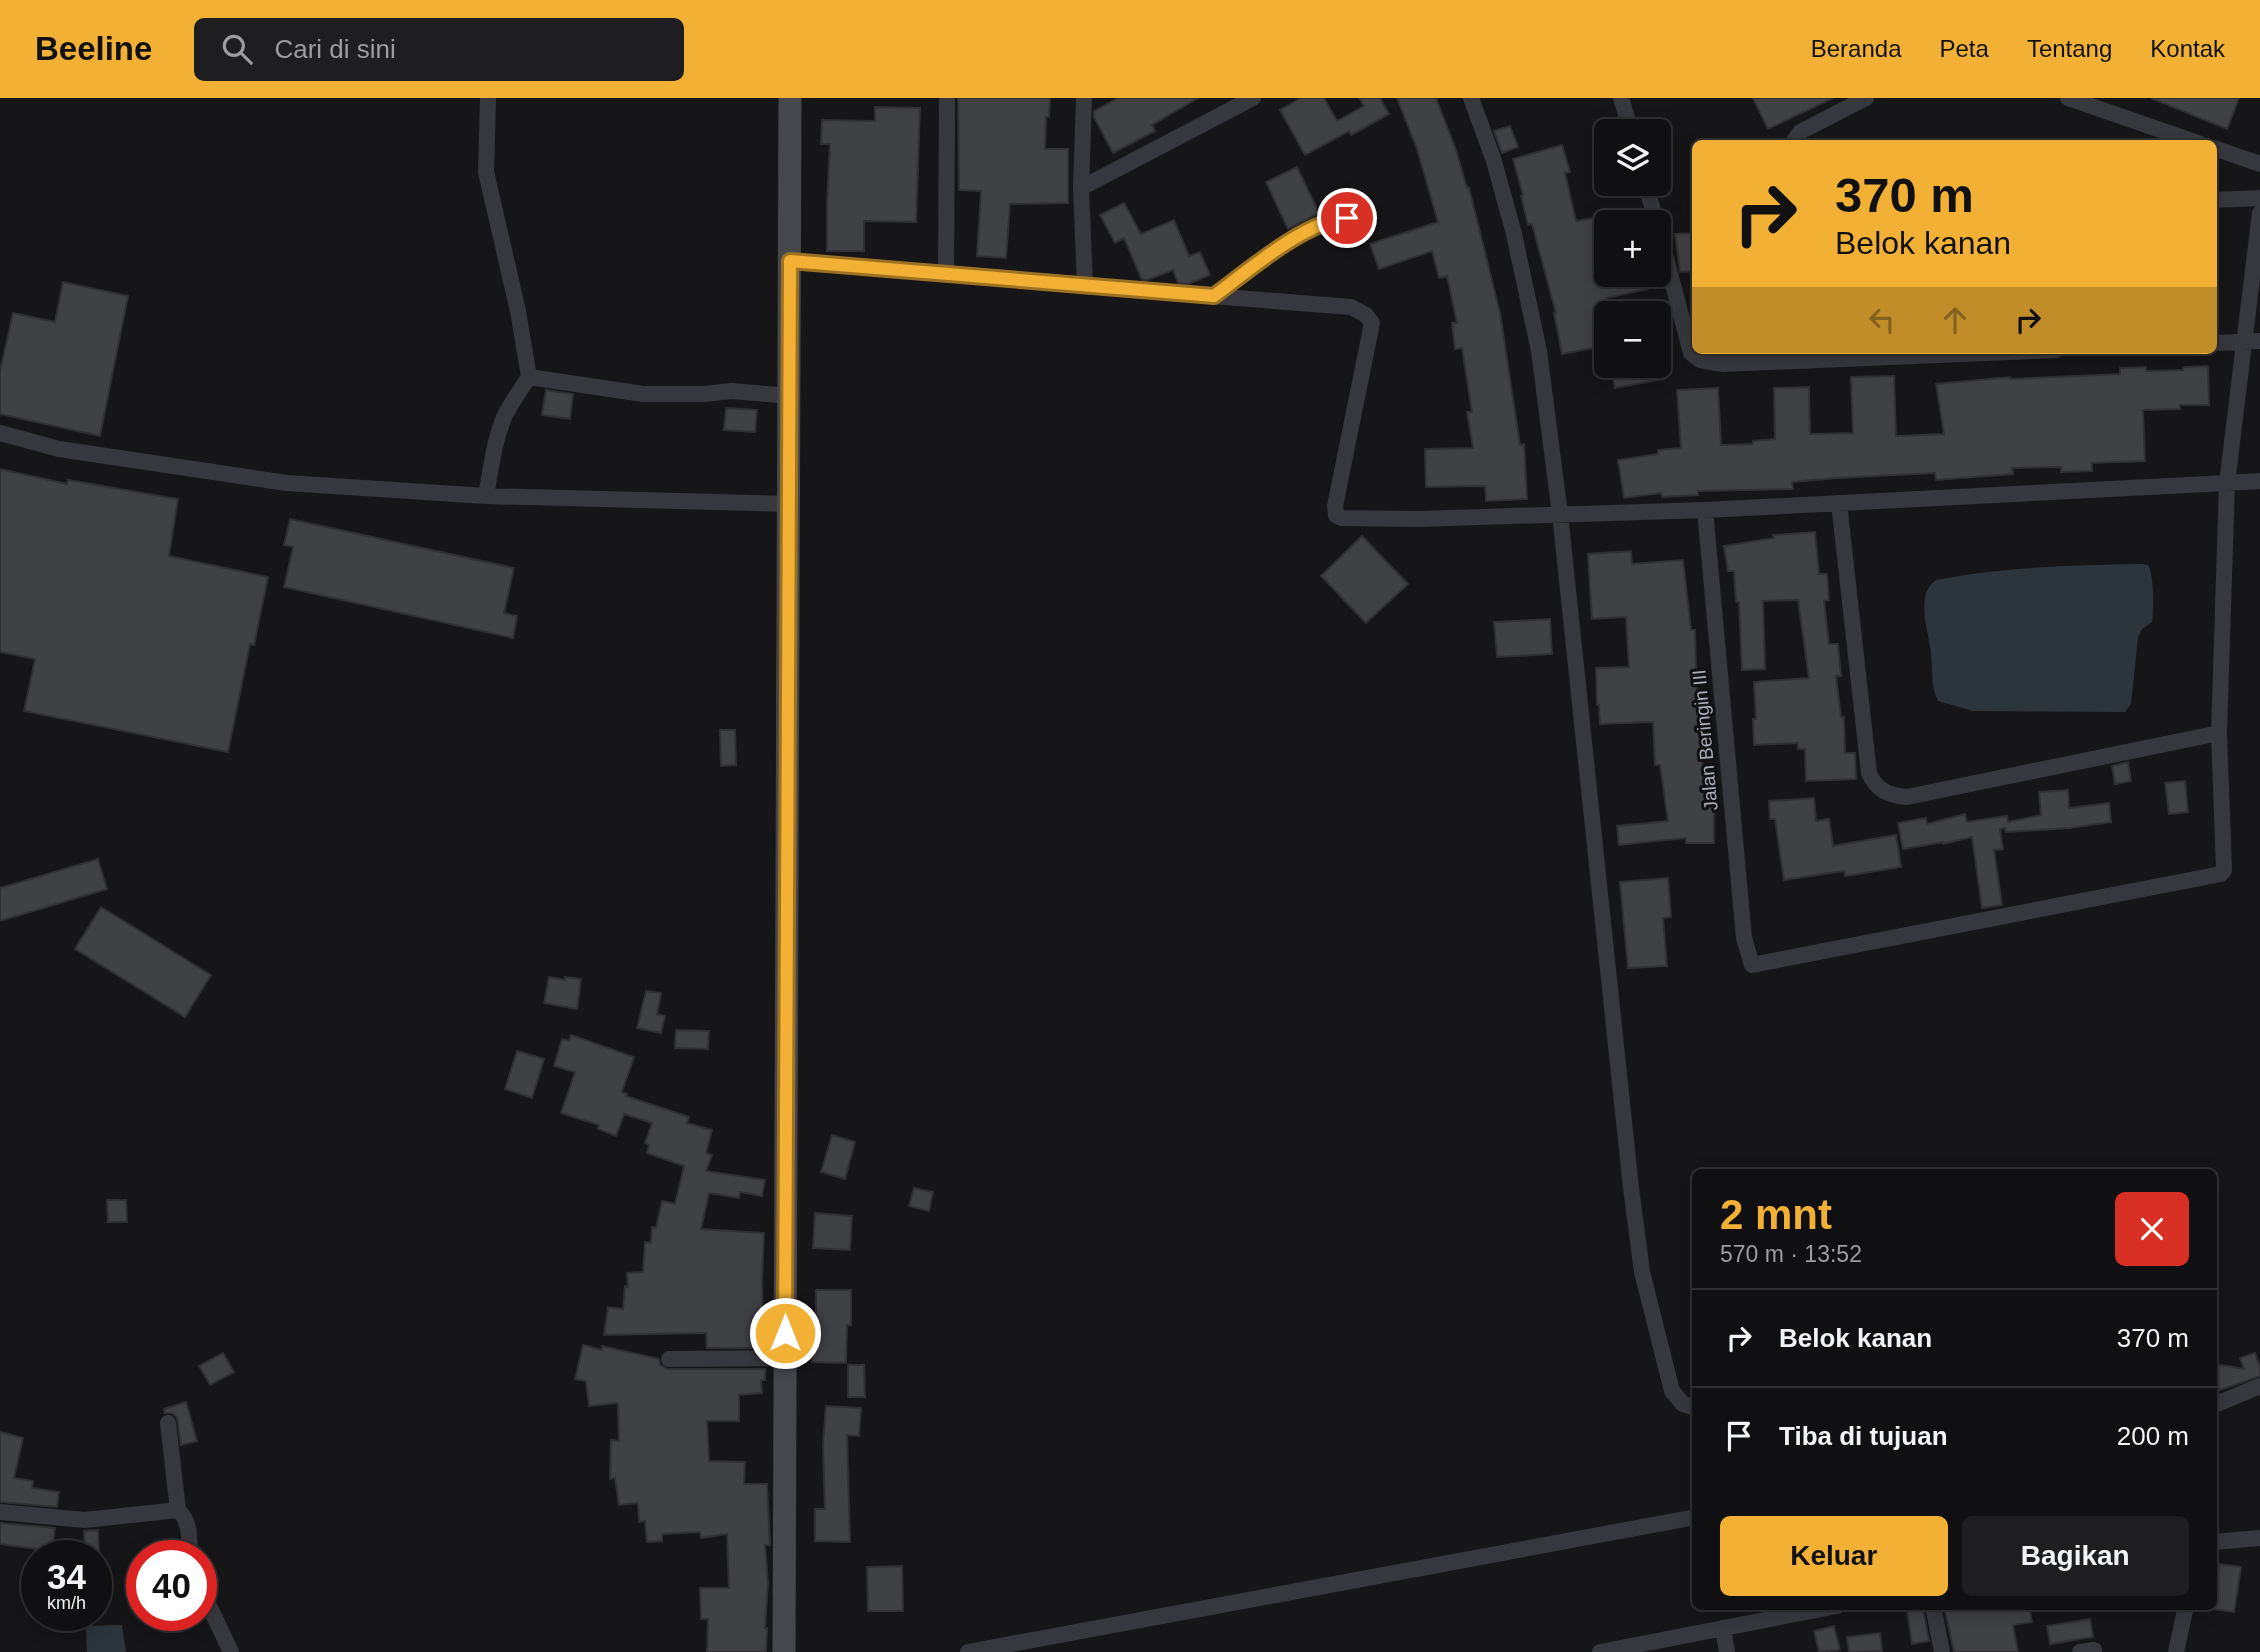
<!DOCTYPE html>
<html lang="id">
<meta charset="utf-8">
<style>
body{margin:0;font-family:Arial,sans-serif;background:#1e1e20;color:#f1f3f6;height:100vh;display:flex;flex-direction:column;font-size:26px;white-space:nowrap}
*{box-sizing:border-box;margin:0}
p{font-size:23px;color:#9c9d9f}
.icon{flex:none;width:38px;height:38px;fill:none;stroke:currentColor;stroke-width:2;stroke-linecap:round;stroke-linejoin:round}
.map{position:relative;flex:1;overflow:hidden}
.sheet{position:absolute;left:1692px;top:1071px;width:525px;height:441px;display:flex;flex-direction:column;background:#101012;border-radius:10px;box-shadow:0 4px 18px #0003,0 0 0 2px #303032}
.sheet>*{flex:none}
.guide{position:absolute;left:1692px;top:42px;width:525px;height:214px;border-radius:10px;box-shadow:0 4px 18px #0003,0 0 0 2px #303032;background:#f2b134;color:#111;overflow:hidden}
.fabs{position:absolute;left:1594px;top:21px;display:grid;gap:14px}
.fabs a{display:grid;place-items:center;width:77px;height:77px;border-radius:10px;background:#101012;box-shadow:0 4px 18px #0003,0 0 0 2px #303032;font-size:35px}
.speed{position:absolute;left:21px;top:1442px;display:flex;gap:14px;font-size:35px;font-weight:700;text-align:center}
.speed>*{display:grid;place-content:center;width:91px;height:91px;border-radius:50%;background:#101012;box-shadow:0 4px 18px #0003,0 0 0 2px #303032;line-height:1}
.speed small{font-size:18px;font-weight:400}
.speed .limit{border:10px solid #d22;background:#fff;color:#111}
.pin{position:absolute;display:grid;place-items:center;width:60px;height:60px;color:#fff;margin:-30px;border:4px solid #fff;border-radius:50%;box-shadow:0 2px 7px #0007}
.me{position:absolute;width:77px;margin:-38px;rotate:0deg;stroke-linejoin:round;filter:drop-shadow(0 0 5px #0008)}
.turn{display:flex;align-items:center;gap:24px;height:147px;padding:0 28px;font-size:32px}
.turn .icon{width:91px;height:91px;stroke-width:2.5}
.turn b{display:block;font-size:49px;line-height:60px}
.lanes{display:flex;align-items:center;height:66px;padding:0 28px;background:#0003;justify-content:center;gap:35px;direction:ltr}
.lanes .off{opacity:.35}
.round{display:grid;place-items:center;flex:none;width:74px;height:74px;border-radius:10px;background:#1e1e20}
.headline{display:flex;align-items:center;justify-content:space-between;height:119px;padding:0 28px}
h1{font-size:42px;font-weight:700;line-height:52px;color:#f2b134}
.button{display:flex;gap:14px;margin-top:auto;padding:14px 28px}
.button a{flex:1;height:80px;border-radius:10px;background:#f2b134;color:#111;font-size:28px;font-weight:700;line-height:80px;text-align:center}
.button a+a{background:#1e1e20;color:#f1f3f6}
ul{padding:0;list-style:none}
li{display:flex;align-items:center;gap:21px;height:98px;padding:0 28px;border-top:2px solid #303032}
li div{flex:1}
li b{display:block;font-size:26px}
li em{font-style:normal}
header{display:flex;align-items:center;gap:42px;box-sizing:border-box;height:98px;padding:0 35px;background:#f2b134;color:#111}
header strong{font-size:33px}
nav{display:flex;gap:38px;margin-inline-start:auto;font-size:24px}
.search{width:490px;height:63px;background:#1e1e20;display:flex;align-items:center;gap:18px;box-sizing:border-box;padding:0 24px;border-radius:10px;color:#9c9d9f;font-size:26px}
.map>svg:first-child{display:block}
.water{fill:#2c353c}
.building{fill:#404145;stroke:#303034;stroke-width:2}
.lines{fill:none;stroke-linecap:round;stroke-linejoin:round}
.street{stroke:#37383d;stroke-width:16}
.secondary{stroke:#45474d;stroke-width:23}
.route-casing{stroke:#9d7322;stroke-width:18}
.route{stroke:#f2b134;stroke-width:12}
.labels{text-anchor:middle;dominant-baseline:central;stroke-width:6;stroke-linejoin:round;paint-order:stroke}
.street-label{font-size:19px;fill:#a8adb8;stroke:#111113}
</style>
<header>
<strong>Beeline</strong>
<div class="search"><svg class="icon" aria-label="search" viewBox="0 0 24 24"><circle cx="10" cy="10" r="6"/><path d="M15 15l6 6"/></svg>Cari di sini</div>
<nav><a>Beranda</a><a>Peta</a><a>Tentang</a><a>Kontak</a></nav>
</header>
<div class="map">
<svg width="2260" height="1554" viewBox="0 0 2260 1554">
<rect width="100%" height="100%" fill="#161618"/>
<path class="water" d="M2143 466 2148 467C2154 476 2154 512 2152 524L2142 531 2138 539 2131 606 2125 614 1973 613 1938 603C1930 588 1933 571 1931 555 1929 537 1922 519 1925 500 1926 492 1930 487 1936 482 2005 469 2073 467 2143 466Z
M122 1527 126 1554H87L86 1528Z"/>
<path class="building" d="M958 0H1050L1049 19H1046L1045 51H1068V105L1010 106 1006 160 977 158 981 93 959 92Z
M1118 0H1198L1152 27 1155 33 1113 55 1094 19V13Z
M1301 0H1324L1337 23 1364 8 1359 0H1380L1389 16 1351 37 1349 33 1305 57 1280 12Z
M1397 0H1436L1456 52 1467 90H1469L1500 215 1520 347 1524 346 1527 401 1486 403 1485 388 1426 389 1425 351 1473 350 1467 314H1472L1462 250 1455 251 1452 225H1457L1447 178 1439 180 1432 153 1379 171 1370 146 1438 124 1417 51Z
M1753 0H1833L1768 31Z
M2151 0H2239L2227 31Z
M875 9 920 10 916 124 864 123V153H827V103L830 46H821L822 22 875 23Z
M1510 28 1518 49 1502 55 1494 33Z
M1562 47 1570 74 1565 75 1576 123 1606 118V177H1644L1648 191 1606 200V233H1600L1603 248 1562 256 1554 215H1556L1532 126 1528 127 1521 98 1523 97 1513 61Z
M1297 69 1319 115 1288 131 1266 84Z
M1124 105 1141 136 1174 122 1189 158 1200 154 1210 177 1188 186 1178 185 1173 172 1147 182H1142L1124 140 1115 145 1100 117Z
M1696 135V173L1680 174 1675 136Z
M63 184 128 198 100 338 0 316V273L13 215 55 224Z
M1611 268H1660L1663 281 1615 290Z
M2208 268 2209 307H2180V311L2143 312 2145 363 2092 365V373L2061 374V369L2012 370 2013 376 1936 382 1935 375 1837 380 1792 384 1793 391 1698 393V397L1662 399 1661 395 1624 400 1618 362 1658 356V352L1681 350 1677 292 1718 290 1721 347 1753 346V343L1775 341 1774 290 1809 289 1810 336 1853 335 1851 279 1894 278 1896 338 1944 336 1936 286 2010 279V281L2120 276V270L2146 269V273L2183 272V269Z
M546 292 573 296 570 321 542 317Z
M726 310 757 312 755 334 724 332Z
M0 371 67 386 68 382 178 401 169 458 268 479 254 547 250 546 228 654 24 613 35 561 0 554Z
M290 421 514 470 504 515 517 518 513 540 284 489 293 449 284 447Z
M1815 434 1819 476H1827L1829 502 1824 503 1829 546H1838L1841 578H1836L1841 619H1844L1845 655H1855L1856 681 1806 683 1805 651H1798V645L1754 647 1753 621H1756L1754 584 1809 580 1798 502 1763 503 1765 571 1742 572 1739 504H1736L1734 473H1728L1724 448 1774 440 1773 437Z
M1362 438 1408 486 1366 525 1321 478Z
M1631 453 1632 466 1683 462 1691 532H1695L1697 609H1702V630H1699L1703 670H1707L1714 715V745H1686V740L1619 747 1617 728 1668 723 1660 667H1655L1653 624 1600 626 1599 607H1597L1596 570 1629 569 1626 519 1592 521 1588 456Z
M1550 521 1552 556 1497 559 1494 524Z
M720 632H735L736 667 721 668Z
M2128 664 2131 683 2115 686 2112 668Z
M2185 683 2188 714 2169 716 2165 685Z
M2068 692 2069 710 2109 705 2111 724 2070 730 2006 734 2005 730 2000 731 2003 751 1994 752 2002 807 1982 810 1972 739 1943 746V744L1903 751 1898 725 1926 720 1927 726 1965 716 1967 724 2007 718 2008 724 2041 717 2039 694Z
M1814 700 1816 723 1829 721 1833 748 1896 737 1901 769 1845 778 1844 773 1784 782 1775 721H1770L1769 703Z
M98 761 107 791 0 823V790Z
M1668 780 1671 819 1663 820 1667 868 1628 870 1620 784Z
M101 809 211 877 185 919 75 851Z
M549 879 565 882V879L581 881 577 911 544 905Z
M646 893 661 895 657 916 665 918 661 935 637 930Z
M676 932 709 933 708 951 675 950Z
M571 937 634 959 622 994 627 996 626 998 689 1019 687 1025 712 1032 706 1055 712 1057 706 1073 765 1082 762 1098 740 1094 739 1100 709 1095 701 1131 764 1135 762 1183 764 1250H707L706 1235 604 1237 608 1209 623 1211 625 1188 628 1189 627 1175 643 1174 645 1144 651 1145 652 1129 656 1130 662 1103 675 1106 684 1068 647 1055 649 1047 645 1045 652 1025 624 1016 616 1038 598 1031 599 1027 561 1015 575 974 554 968 562 941 569 943Z
M517 953 544 961 532 1000 505 991Z
M832 1037 855 1044 845 1081 821 1074Z
M914 1090 933 1094 929 1113 909 1108Z
M107 1102H126L127 1124H108Z
M815 1115 852 1118 850 1152 813 1150Z
M816 1192H851V1227H847L846 1265 812 1264 813 1240H816Z
M583 1247 602 1252V1248L659 1261 660 1267 668 1271H765V1282H761L762 1295 739 1297V1323H707L709 1363 745 1364 744 1386H767L770 1447H765L768 1485 765 1530H767L766 1554H707L708 1521H701L700 1490H729L727 1436 701 1440 700 1434 662 1436V1443L647 1444 645 1423 639 1424 638 1405 619 1407 615 1380 610 1381 611 1342 619 1343 618 1305 589 1308 586 1283 575 1281Z
M223 1255 234 1274 210 1287 199 1268Z
M2255 1255 2260 1269V1278L2214 1294 2216 1266 2244 1271 2240 1260Z
M848 1267H864L865 1299H848Z
M186 1304 197 1343 181 1347 177 1319 172 1315H165L164 1311Z
M826 1308 861 1310 859 1338 847 1337 850 1444 815 1443V1411H825L823 1347Z
M0 1334 23 1340 14 1380 33 1383 32 1390 59 1394 57 1409 0 1404Z
M0 1425 55 1430 52 1453 0 1446Z
M98 1432 99 1455 85 1456 84 1433Z
M2219 1466 2241 1469 2234 1514 2211 1511 2214 1508Z
M902 1468 903 1513H868L867 1469Z
M1944 1508H2029L2032 1524 2013 1527 2018 1554H1954Z
M1923 1510 1929 1543 1912 1546 1907 1512Z
M2090 1521 2093 1539 2050 1546 2047 1528Z
M1834 1528 1840 1552 1819 1554 1814 1533Z
M1880 1535 1882 1553 1849 1554 1847 1539Z"/>
<g class="lines">
<path class="street" d="M1471 0 1494 63 1514 136 1539 253 1560 416 1631 1090 1642 1174 1672 1293 1683 1306 1696 1310
M1621 0 1631 33
M2068 0 2201 46
M1792 46 1800 34 1866 0
M2214 50 2260 66
M1646 86 1656 124
M1081 90 1084 0
M2214 102 2260 100
M2260 115 2227 385 2260 383
M1659 134 1691 255 1700 262 1723 266 2056 252
M790 163 1085 188 1081 90 1253 0
M946 177 947 0
M1085 188 1351 209 1366 217 1372 225 1335 408 1336 417 1342 420 1418 421 1705 412 2227 385 2219 635 1907 699C1889 698 1876 692 1869 675L1839 405
M1214 198C1244 176 1299 129 1335 121 1344 119 1353 121 1362 123
M2214 245 2260 243
M529 279 643 296H704L732 293 790 298
M0 335 59 351 287 385 486 398 790 406
M486 398C491 371 494 342 505 317 512 304 521 291 529 279L518 213 486 74 488 0
M1705 412 1744 840 1752 867 2221 776 2224 772 2219 635
M669 1261 785 1260
M2214 1307 2260 1288
M168 1325 178 1412
M0 1414 85 1422 178 1412C191 1423 189 1442 190 1458
M2214 1444 2260 1440
M201 1491 231 1554
M1933 1508 1942 1554
M1723 1530 1727 1554
M968 1554 1696 1419
M1600 1554 1837 1508
M2080 1554 2094 1552
M2176 1554 2186 1508"/>
<path class="secondary" d="M784 1554 790 0"/>
</g>
<g class="lines">
<defs>
<path id="route" d="M785 1235 790 163 1214 198C1248 173 1305 123 1347 120"/>
</defs>
<use href="#route" class="route-casing"/>
<use href="#route" class="route"/>
</g>
<g class="labels">
<g class="street-label">
<text transform="translate(1705 642) rotate(-95)">Jalan Beringin III</text>
</g>
</g>
</svg>
<div class="fabs">
<a><svg class="icon" aria-label="layers" viewBox="0 0 24 24"><path d="M12 4l9 5-9 5-9-5zM3 14l9 5 9-5"/></svg></a>
<a>+</a>
<a>−</a>
</div>
<div class="speed"><div>34<small>km/h</small></div><div class="limit">40</div></div>
<div class="pin" style="left:1347px;top:120px;background:#d93025"><svg class="icon" aria-label="arrive" viewBox="0 0 24 24"><path d="M6 21V4h12l-3 4 3 4H6"/></svg></div>
<svg class="me" style="left:785px;top:1235px" viewBox="-20 -20 40 40"><circle r="17" fill="#f2b134" stroke="#fff" stroke-width="3"/><path d="M0-11L8 9 0 5-8 9z" fill="#fff"/></svg>
<div class="guide">
<div class="turn"><svg class="icon" aria-label="right" viewBox="0 0 24 24"><path d="M7 20v-9h11M14 6l5 5-5 5"/></svg><div><b>370 m</b>Belok kanan</div></div>
<div class="lanes"><svg class="icon off" aria-label="left" viewBox="0 0 24 24"><path d="M17 20v-9H6M10 6l-5 5 5 5"/></svg><svg class="icon off" aria-label="ahead" viewBox="0 0 24 24"><path d="M12 20V5M6 11l6-6 6 6"/></svg><svg class="icon" aria-label="right" viewBox="0 0 24 24"><path d="M7 20v-9h11M14 6l5 5-5 5"/></svg></div>
</div>
<section class="sheet">
<div class="headline"><div><h1>2 mnt</h1><p>570 m · 13:52</p></div><a class="round" style="background:#d93025;color:#fff"><svg class="icon" aria-label="close" viewBox="0 0 24 24"><path d="M6 6l12 12M18 6L6 18"/></svg></a></div>
<ul>
<li><svg class="icon" aria-label="right" viewBox="0 0 24 24"><path d="M7 20v-9h11M14 6l5 5-5 5"/></svg><div><b>Belok kanan</b></div><em>370 m</em></li>
<li><svg class="icon" aria-label="arrive" viewBox="0 0 24 24"><path d="M6 21V4h12l-3 4 3 4H6"/></svg><div><b>Tiba di tujuan</b></div><em>200 m</em></li>
</ul>
<div class="button"><a>Keluar</a><a>Bagikan</a></div>
</section>
</div>
